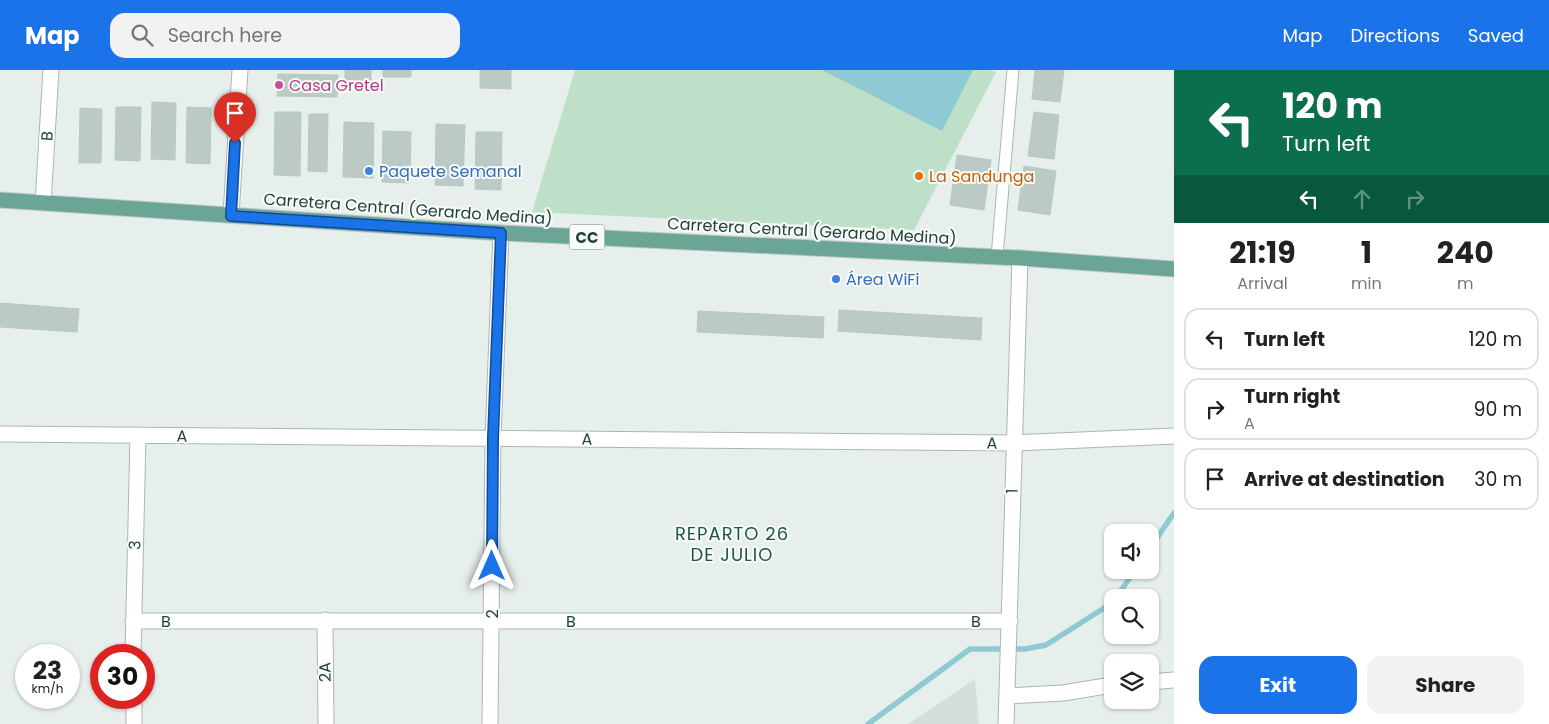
<!DOCTYPE html>
<meta charset="utf-8">
<style>
body{margin:0;font-family:Poppins,sans-serif;background:#f2f2f2;color:#222;height:100vh;display:flex;flex-direction:column;font-size:19px;white-space:nowrap}
*{box-sizing:border-box;margin:0}
p{font-size:16px;color:#767676}
.icon{flex:none;width:28px;height:28px;fill:none;stroke:currentColor;stroke-width:2;stroke-linecap:round;stroke-linejoin:round}
.map{position:relative;flex:1;overflow:hidden}
.side{display:flex;flex-direction:column;background:#fff;width:375px}
.side>*{flex:none}
.hud{background:#0b6e4f;color:#fff;overflow:hidden}
.buttons{position:absolute;left:1104px;top:454px;display:grid;gap:10px}
.buttons a{display:grid;place-items:center;width:55px;height:55px;border-radius:10px;background:#fff;box-shadow:0 1px 4px #0004;font-size:25px}
.speed{position:absolute;left:15px;top:574px;display:flex;gap:10px;font-size:25px;font-weight:700;text-align:center}
.speed>*{display:grid;place-content:center;width:65px;height:65px;border-radius:50%;background:#fff;box-shadow:0 1px 4px #0004;line-height:1}
.speed small{font-size:12px;font-weight:400}
.speed .limit{border:8px solid #d22;background:#fff;color:#111}
.pin{position:absolute;display:grid;place-items:center;width:42px;height:42px;color:#fff;margin:-51px -21px;border-radius:50% 50% 50% 0;rotate:-45deg;box-shadow:0 0 5px #0007}
.pin .icon{rotate:45deg}
.me{position:absolute;width:55px;margin:-28px;rotate:0deg;stroke-linejoin:round;filter:drop-shadow(0 0 4px #0008)}
.turn{display:flex;align-items:center;gap:18px;height:105px;padding:0 25px;font-size:22px}
.turn .icon{width:65px;height:65px;stroke-width:2.5}
.turn b{display:block;font-size:35px;line-height:42px}
.lanes{display:flex;align-items:center;height:48px;padding:0 25px;background:#0003;justify-content:center;gap:25px;direction:ltr}
.lanes .off{opacity:.35}
.eta{display:flex;justify-content:space-evenly;align-items:center;height:85px;text-align:center}
.eta b{font-size:30px;font-weight:700;line-height:35px}
.button{display:flex;gap:10px;margin-top:auto;padding:10px 25px}
.button a{flex:1;height:58px;border-radius:15px;background:#1a73e8;color:#fff;font-size:20px;font-weight:700;line-height:58px;text-align:center}
.button a+a{background:#f2f2f2;color:#222}
ul{padding:0;list-style:none}
li{display:flex;align-items:center;gap:15px;height:62px;margin:0 10px 8px;padding:0 15px;border:2px solid #e0e0e0;border-radius:15px}
li div{flex:1}
li b{display:block;font-size:19px}
li em{font-style:normal}
header{display:flex;align-items:center;gap:30px;box-sizing:border-box;height:70px;padding:0 25px;background:#1a73e8;color:#fff}
header strong{font-size:24px}
nav{display:flex;gap:28px;margin-inline-start:auto;font-size:18px}
.search{width:350px;height:45px;background:#f2f2f2;display:flex;align-items:center;gap:12px;box-sizing:border-box;padding:0 18px;border-radius:15px;color:#767676;font-size:19px}
main{display:flex;flex:1;min-height:0}
.map>svg:first-child{display:block}
.built{fill:#d4dfda}
.green{fill:#bfe0c8}
.water{fill:#8ec9d4}
.lines{fill:none;stroke-linecap:round;stroke-linejoin:round}
.stream{stroke:#8ec9d4;stroke-width:5.5}
.building{fill:#bbcac4;stroke:#b8c9c2}
.service-casing{stroke:#a8b8b2;stroke-width:13}
.minor-casing{stroke:#a8b8b2;stroke-width:17}
.primary-casing{stroke:#c2cac8;stroke-width:17}
.service{stroke:#fff;stroke-width:11}
.minor{stroke:#fff;stroke-width:15}
.primary{stroke:#6aa596;stroke-width:15}
.route-casing{stroke:#114b97;stroke-width:12}
.route{stroke:#1a73e8;stroke-width:9}
.hotel-dot{fill:#d1479c;stroke:#f7fbf9;stroke-width:2}
.shop-dot{fill:#3f7fe0;stroke:#f7fbf9;stroke-width:2}
.food-dot{fill:#e8710a;stroke:#f7fbf9;stroke-width:2}
.labels{text-anchor:middle;dominant-baseline:central;stroke-width:4;stroke-linejoin:round;paint-order:stroke}
.shield{fill:#f7fbf9;stroke:#637a73;stroke-width:1}
.shield-label{font-size:15px;font-weight:bold;fill:#24423a}
.hotel-label{font-size:16px;fill:#b23c85;stroke:#f7fbf9;text-anchor:start}
.street-label{font-size:16px;fill:#24423a;stroke:#f7fbf9}
.shop-label{font-size:16px;fill:#366cbe;stroke:#f7fbf9;text-anchor:start}
.food-label{font-size:16px;fill:#c56008;stroke:#f7fbf9;text-anchor:start}
.neighbourhood-label{font-size:18px;letter-spacing:1px;fill:#1f5548;stroke:#f7fbf9}
</style>
<header>
<strong>Map</strong>
<div class="search"><svg class="icon" aria-label="search" viewBox="0 0 24 24"><circle cx="10" cy="10" r="6"/><path d="M15 15l6 6"/></svg>Search here</div>
<nav><a>Map</a><a>Directions</a><a>Saved</a></nav>
</header>
<main>
<div class="map">
<svg width="1174" height="654" viewBox="0 0 1174 654">
<rect width="100%" height="100%" fill="#e6efeb"/>
<path class="built" d="M975 609 979 654H908Z"/>
<path class="green" d="M575 0H991L996 2 914 160 532 142Z"/>
<path class="water" d="M822 0H973L942 61Z"/>
<g class="lines">
<path class="stream" d="M1150 478 1174 443
M1116 528 1135 500
M868 654 970 579H1025L1046 575 1112 533"/>
</g>
<path class="building" d="M345 0H371V13H345Z
M383 0H411V7H383Z
M480 0H511V19L480 18Z
M1035 0H1064L1060 32 1032 29Z
M278 4 338 5 337 27 277 26Z
M152 32 176 33 175 90 151 89Z
M116 37H141L140 91 115 90Z
M187 37 211 38 210 94 186 93Z
M80 38 102 39 101 93H79Z
M275 42H301L300 106 274 105Z
M1034 42 1059 45 1054 89 1028 86Z
M309 44H328L327 102 308 101Z
M344 52 374 53 373 108 343 107Z
M436 54 465 55 463 116 435 115Z
M383 61 411 62 410 113 382 112Z
M476 62H502L501 120 475 119Z
M957 85 991 90 984 140 950 135Z
M1024 96 1056 101 1050 145 1018 140Z
M0 233 79 239 77 262 0 257Z
M839 240 982 248 981 270 838 261Z
M698 241 824 247 823 268 697 262Z"/>
<g class="lines">
<defs>
<path id="service" d="M997 187 1013 0"/>
<path id="minor" d="M43 133 51 0
M231 145 240 0
M0 364 1013 373 1174 366
M325 550 326 654
M133 551H1010
M133 585 138 365
M1150 612 1174 610
M1007 626 1063 623 1112 615
M134 628V654
M490 654 493 368 501 163
M1006 654 1020 188"/>
<path id="primary" d="M0 130 501 163 1020 188 1174 199"/>
</defs>
<use href="#service" class="service-casing"/>
<use href="#minor" class="minor-casing"/>
<use href="#primary" class="primary-casing"/>
<use href="#service" class="service"/>
<use href="#minor" class="minor"/>
<use href="#primary" class="primary"/>
</g>
<g class="lines">
<defs>
<path id="route" d="M235 73 231 146 501 163 493 368 492 496"/>
</defs>
<use href="#route" class="route-casing"/>
<use href="#route" class="route"/>
</g>
<circle class="hotel-dot" cx="279" cy="15" r="5"/>
<g class="shop-dot">
<circle cx="369" cy="101" r="5"/>
<circle cx="836" cy="209" r="5"/>
</g>
<circle class="food-dot" cx="919" cy="106" r="5"/>
<g class="labels">
<rect class="shield" x="569.5" y="154.5" width="35" height="25" rx="4"/>
<g class="shield-label">
<text x="587" y="167">CC</text>
</g>
<g class="hotel-label">
<text x="289" y="15">Casa Gretel</text>
</g>
<g class="street-label">
<text transform="translate(47 66) rotate(-86)">B</text>
<text transform="translate(408 139) rotate(4)">Carretera Central (Gerardo Medina)</text>
<text transform="translate(812 161) rotate(3)">Carretera Central (Gerardo Medina)</text>
<text transform="translate(182 366) rotate(1)">A</text>
<text transform="translate(587 369) rotate(1)">A</text>
<text transform="translate(992 373) rotate(1)">A</text>
<text transform="translate(1012 421) rotate(-89)">1</text>
<text transform="translate(135 475) rotate(-88)">3</text>
<text transform="translate(492 544) rotate(-90)">2</text>
<text x="166" y="551">B</text>
<text x="571" y="551">B</text>
<text x="976" y="551">B</text>
<text transform="translate(325 602) rotate(-91)">2A</text>
</g>
<g class="shop-label">
<text x="379" y="101">Paquete Semanal</text>
<text x="846" y="209">Área WiFi</text>
</g>
<g class="food-label">
<text x="929" y="106">La Sandunga</text>
</g>
<g class="neighbourhood-label">
<text x="732" y="463">REPARTO 26<tspan x="732" dy="21">DE JULIO</tspan></text>
</g>
</g>
</svg>
<div class="buttons">
<a><svg class="icon" aria-label="sound" viewBox="0 0 24 24"><path d="M4 9h4l5-4v14l-5-4H4zM17 9q2 3 0 6"/></svg></a>
<a><svg class="icon" aria-label="search" viewBox="0 0 24 24"><circle cx="10" cy="10" r="6"/><path d="M15 15l6 6"/></svg></a>
<a><svg class="icon" aria-label="layers" viewBox="0 0 24 24"><path d="M12 4l9 5-9 5-9-5zM3 14l9 5 9-5"/></svg></a>
</div>
<div class="speed"><div>23<small>km/h</small></div><div class="limit">30</div></div>
<div class="pin" style="left:235px;top:73px;background:#d93025"><svg class="icon" aria-label="arrive" viewBox="0 0 24 24"><path d="M6 21V4h12l-3 4 3 4H6"/></svg></div>
<svg class="me" style="left:492px;top:496px" viewBox="-20 -20 40 40"><path d="M0-17L14 15 0 8-14 15z" fill="#1a73e8" stroke="#fff" stroke-width="4"/></svg>
</div>
<section class="side">
<div class="hud">
<div class="turn"><svg class="icon" aria-label="left" viewBox="0 0 24 24"><path d="M17 20v-9H6M10 6l-5 5 5 5"/></svg><div><b>120 m</b>Turn left</div></div>
<div class="lanes"><svg class="icon" aria-label="left" viewBox="0 0 24 24"><path d="M17 20v-9H6M10 6l-5 5 5 5"/></svg><svg class="icon off" aria-label="ahead" viewBox="0 0 24 24"><path d="M12 20V5M6 11l6-6 6 6"/></svg><svg class="icon off" aria-label="right" viewBox="0 0 24 24"><path d="M7 20v-9h11M14 6l5 5-5 5"/></svg></div>
</div>
<div class="eta">
<div><b>21:19</b><p>Arrival</p></div>
<div><b>1</b><p>min</p></div>
<div><b>240</b><p>m</p></div>
</div>
<ul>
<li><svg class="icon" aria-label="left" viewBox="0 0 24 24"><path d="M17 20v-9H6M10 6l-5 5 5 5"/></svg><div><b>Turn left</b></div><em>120 m</em></li>
<li><svg class="icon" aria-label="right" viewBox="0 0 24 24"><path d="M7 20v-9h11M14 6l5 5-5 5"/></svg><div><b>Turn right</b><p>A</p></div><em>90 m</em></li>
<li><svg class="icon" aria-label="arrive" viewBox="0 0 24 24"><path d="M6 21V4h12l-3 4 3 4H6"/></svg><div><b>Arrive at destination</b></div><em>30 m</em></li>
</ul>
<div class="button"><a>Exit</a><a>Share</a></div>
</section>
</main>
